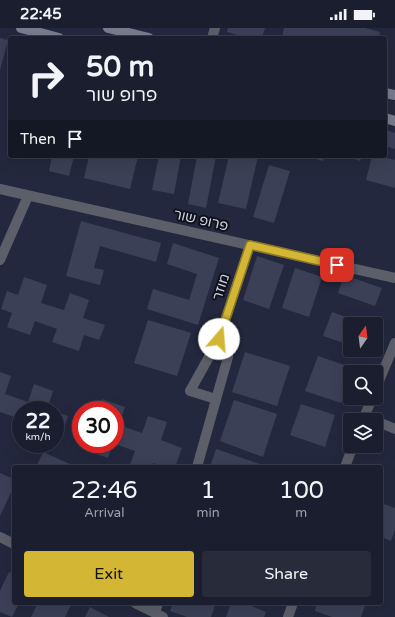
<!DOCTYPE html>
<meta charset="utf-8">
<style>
body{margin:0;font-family:"Varela Round","Noto Sans Hebrew",sans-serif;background:#272b3a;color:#f1f3f6;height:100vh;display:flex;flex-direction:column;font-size:15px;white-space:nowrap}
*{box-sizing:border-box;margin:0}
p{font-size:13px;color:#9fa2aa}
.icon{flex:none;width:22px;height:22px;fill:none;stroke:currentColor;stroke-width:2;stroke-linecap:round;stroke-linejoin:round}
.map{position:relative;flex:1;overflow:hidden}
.side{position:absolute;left:12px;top:437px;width:371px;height:140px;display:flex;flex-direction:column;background:#1a1e2e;border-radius:4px;box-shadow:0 4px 16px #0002,0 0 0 1px #383c4a}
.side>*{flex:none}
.hud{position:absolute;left:8px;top:8px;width:379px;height:122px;border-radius:4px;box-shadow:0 4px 16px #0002,0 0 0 1px #383c4a;background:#1a1e2e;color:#f1f3f6;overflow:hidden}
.needle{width:26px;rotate:14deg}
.controls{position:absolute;left:343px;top:289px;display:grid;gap:8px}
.controls a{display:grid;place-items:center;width:40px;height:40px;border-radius:4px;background:#1a1e2e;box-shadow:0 4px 16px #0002,0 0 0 1px #383c4a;font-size:20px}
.speed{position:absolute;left:12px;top:373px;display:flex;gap:8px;font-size:20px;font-weight:700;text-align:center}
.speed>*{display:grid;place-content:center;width:52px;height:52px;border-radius:50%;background:#1a1e2e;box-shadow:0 4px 16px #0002,0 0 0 1px #383c4a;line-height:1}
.speed small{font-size:10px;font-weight:400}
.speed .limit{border:6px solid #d22;background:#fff;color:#111}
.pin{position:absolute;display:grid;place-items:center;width:34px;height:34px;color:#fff;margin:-17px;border-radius:8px;box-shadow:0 2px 6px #0006}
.me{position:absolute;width:44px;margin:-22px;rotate:18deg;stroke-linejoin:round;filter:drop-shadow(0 0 3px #0008)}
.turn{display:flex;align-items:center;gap:14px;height:84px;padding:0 12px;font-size:18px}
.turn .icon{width:52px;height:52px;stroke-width:2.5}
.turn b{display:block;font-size:28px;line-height:34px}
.then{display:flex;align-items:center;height:38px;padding:0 12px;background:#0003;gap:8px;font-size:15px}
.eta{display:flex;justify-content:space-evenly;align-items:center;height:68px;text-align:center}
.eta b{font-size:24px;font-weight:600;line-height:28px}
.button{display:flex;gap:8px;margin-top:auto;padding:8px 12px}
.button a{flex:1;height:46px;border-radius:4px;background:#d4b635;color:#111;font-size:16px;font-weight:600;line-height:46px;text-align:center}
.button a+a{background:#272b3a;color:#f1f3f6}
.status{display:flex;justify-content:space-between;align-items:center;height:28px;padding:0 20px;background:#1a1e2e;direction:ltr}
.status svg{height:11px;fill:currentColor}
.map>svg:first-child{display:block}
.building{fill:#3b4057}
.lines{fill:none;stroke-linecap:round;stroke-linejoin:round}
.minor{stroke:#5c5f6a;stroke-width:10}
.tertiary{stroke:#5c5f6a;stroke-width:10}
.secondary{stroke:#787c8e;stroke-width:10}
.route-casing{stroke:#8a7622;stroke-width:10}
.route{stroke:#d4b635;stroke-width:7}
.labels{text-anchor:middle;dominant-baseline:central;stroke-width:4;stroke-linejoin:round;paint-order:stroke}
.street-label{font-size:14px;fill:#cfd3e1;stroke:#0f111b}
</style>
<div class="status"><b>22:45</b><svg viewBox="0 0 49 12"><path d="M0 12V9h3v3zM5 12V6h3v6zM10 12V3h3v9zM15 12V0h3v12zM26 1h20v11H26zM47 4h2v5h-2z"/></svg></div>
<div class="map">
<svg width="395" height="589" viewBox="0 0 395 589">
<rect width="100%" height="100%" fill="#23283e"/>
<path class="building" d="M228 0H265L262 10H248L227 4Z
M284 0H365L380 4 379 10H282Z
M0 10 8 12 0 42Z
M386 102 395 105V121L385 118Z
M52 128H74L69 148 49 143Z
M89 128H138L130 161 84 150Z
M159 128H181L174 166 152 162Z
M197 128H216L206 180 188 176Z
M229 128H258L246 181 218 175Z
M305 128H324L323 133Z
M345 128H362L360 133Z
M372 128H380L395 132V160L366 152Z
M269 137 290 143 274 195 253 189Z
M81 193 161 215 156 234 100 218 94 240 104 242 100 257 66 248Z
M173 215 219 230 198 297 147 281 153 261 189 272 197 246 167 236Z
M257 228 284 237 269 281 243 272Z
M295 240 322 249 309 289 282 280Z
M344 247 382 260 375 278 338 265Z
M24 249 47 257 41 275 64 282 70 265 89 272 83 290 105 297 99 312 84 307 79 323 52 314 57 301 35 293 30 307 7 299 12 285 1 281 7 263 18 267Z
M332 284 367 296H350V317L323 308Z
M148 292 191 305 177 348 134 335Z
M245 324 290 338 277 378 232 364Z
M318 328 353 340 352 344H350V350L341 375 305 363Z
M0 344 11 348 5 366 28 374 34 356 53 363 47 381 49 382H21V407L16 405 21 391 0 384Z
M102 371 125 379 119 397 142 405 148 388 167 394 161 412 182 420 175 439H165L153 435 152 439H136L130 437 135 423 115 416V382H98Z
M234 372 277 386 263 429 220 413Z
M301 376 335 387 325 419 290 407Z
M55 384 68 388 60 411 55 409Z
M87 416H113L108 430 85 422Z
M216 421 260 436 258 439H210Z
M43 424 72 437 71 439H36Z
M0 445 14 451V458L0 488Z
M381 475 395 480V502L391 513 381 509Z
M9 544 14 546V575H19L12 589 0 584V563Z
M38 575H72L65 589H31Z
M173 575H216L211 589H187L170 583Z
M231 575H244L266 584 264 589H226Z
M317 575H366L361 589H332L315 583Z
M90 579 109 589H85Z"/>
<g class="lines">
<path class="minor" d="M212 10 215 0
M0 161 395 250
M0 232 28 168
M216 371 190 363 219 311
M376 393 395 401
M197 439 228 329 219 311 250 217
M0 509 14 516
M135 575 163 589
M155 585 158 575"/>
<path class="tertiary" d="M376 360 395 315
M363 392 372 370
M345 439 353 418
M288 589 293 575"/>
<path class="secondary" d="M21 0 59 10
M108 0 149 10
M385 65 395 67
M385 90 395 93"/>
</g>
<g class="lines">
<defs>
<path id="route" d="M219 311 250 217 337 237"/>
</defs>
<use href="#route" class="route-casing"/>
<use href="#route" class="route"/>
</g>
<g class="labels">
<g class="street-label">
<text transform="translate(201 192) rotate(13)">פרופ שור</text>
<text transform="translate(221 259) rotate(-72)">מוזר</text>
</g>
</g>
</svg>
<div class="controls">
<a><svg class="needle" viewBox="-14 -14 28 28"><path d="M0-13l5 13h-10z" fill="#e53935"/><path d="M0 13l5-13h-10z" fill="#9fa2aa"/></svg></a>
<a><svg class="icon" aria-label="search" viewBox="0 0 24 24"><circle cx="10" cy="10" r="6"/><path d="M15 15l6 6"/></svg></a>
<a><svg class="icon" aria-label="layers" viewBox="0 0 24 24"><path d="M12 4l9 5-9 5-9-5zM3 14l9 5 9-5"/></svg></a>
</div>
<div class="speed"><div>22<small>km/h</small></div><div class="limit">30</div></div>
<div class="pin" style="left:337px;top:237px;background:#d93025"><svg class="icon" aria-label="arrive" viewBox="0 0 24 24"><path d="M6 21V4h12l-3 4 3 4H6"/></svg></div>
<svg class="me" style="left:219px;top:311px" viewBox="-20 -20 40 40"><circle r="19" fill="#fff"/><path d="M0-13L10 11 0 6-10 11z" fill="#d4b635"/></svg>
<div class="hud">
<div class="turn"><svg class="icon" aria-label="right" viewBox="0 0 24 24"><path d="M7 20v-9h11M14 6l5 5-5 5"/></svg><div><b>50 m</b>פרופ שור</div></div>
<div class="then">Then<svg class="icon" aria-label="arrive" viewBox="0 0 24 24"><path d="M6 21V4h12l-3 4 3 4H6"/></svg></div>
</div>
<section class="side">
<div class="eta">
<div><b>22:46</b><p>Arrival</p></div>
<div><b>1</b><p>min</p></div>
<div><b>100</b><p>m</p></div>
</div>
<div class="button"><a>Exit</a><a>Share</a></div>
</section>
</div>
